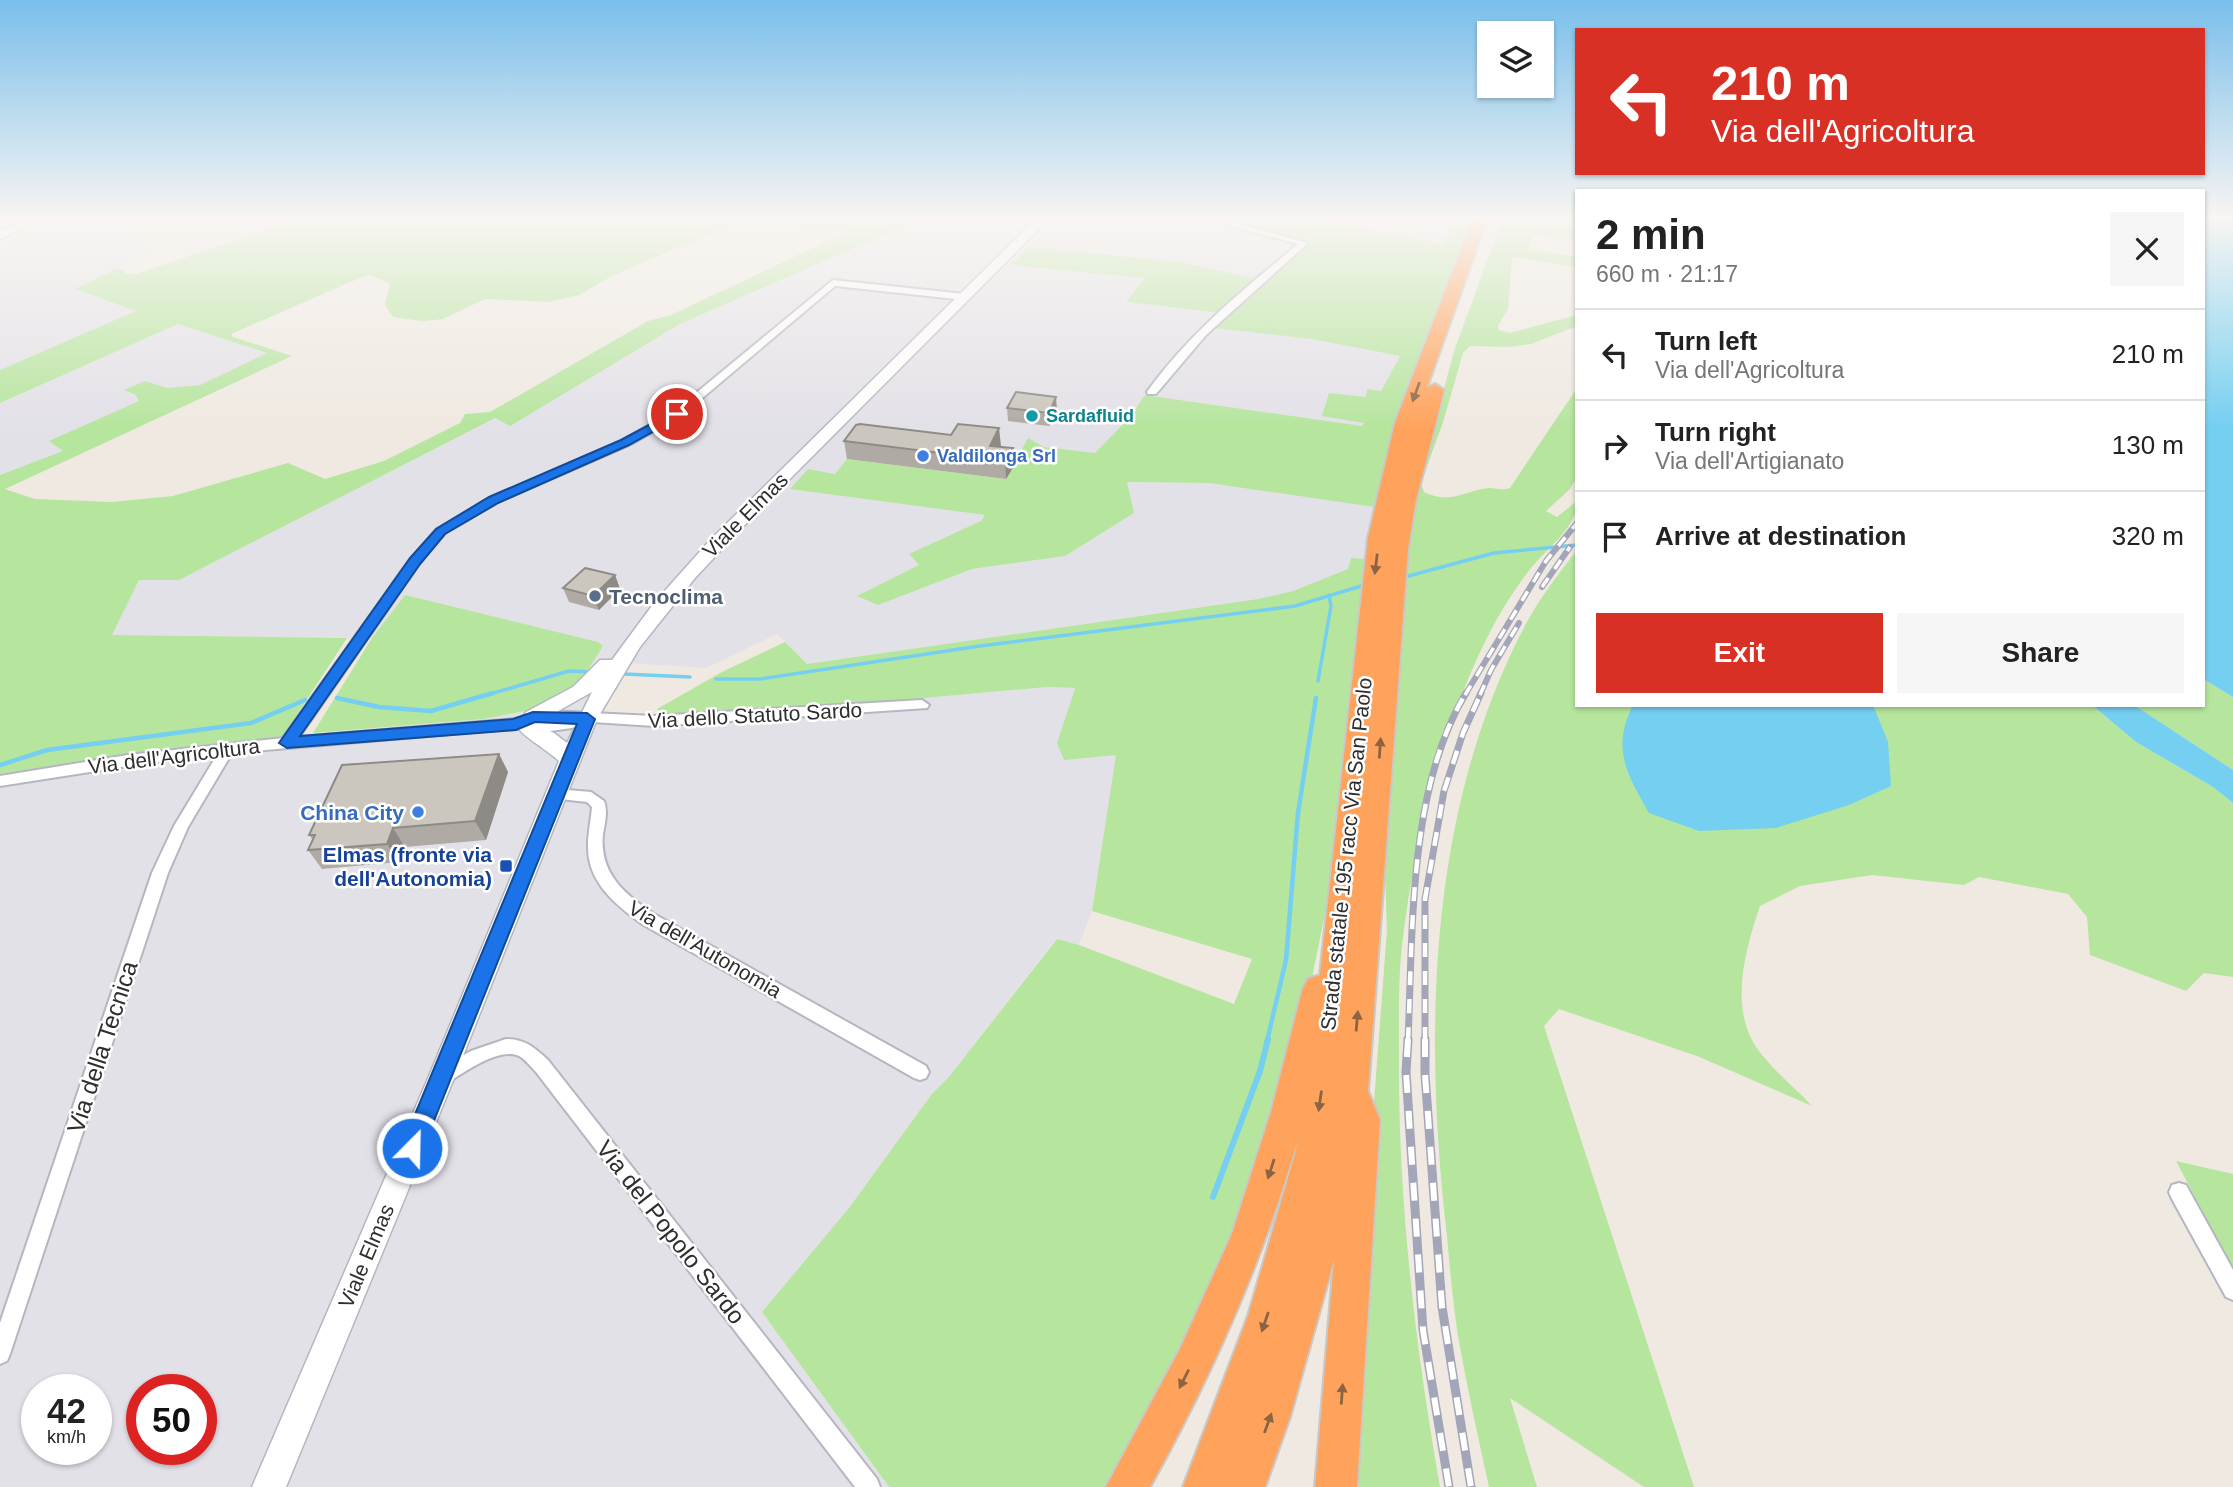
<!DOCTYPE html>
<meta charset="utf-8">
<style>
body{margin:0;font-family:Helvetica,sans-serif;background:#f6f6f6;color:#222;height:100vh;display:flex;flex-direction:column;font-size:26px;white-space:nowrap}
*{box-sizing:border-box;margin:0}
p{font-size:23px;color:#767676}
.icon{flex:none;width:38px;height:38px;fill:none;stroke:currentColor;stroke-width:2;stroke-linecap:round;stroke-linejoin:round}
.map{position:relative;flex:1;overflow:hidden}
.side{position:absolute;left:1575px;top:189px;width:630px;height:518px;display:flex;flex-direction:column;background:#fff;border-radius:0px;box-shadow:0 2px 5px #0004}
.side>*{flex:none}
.top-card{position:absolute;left:1575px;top:28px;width:630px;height:147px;border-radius:0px;box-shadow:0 2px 5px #0004;background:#d93025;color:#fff;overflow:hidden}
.buttons{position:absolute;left:1477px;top:21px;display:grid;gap:14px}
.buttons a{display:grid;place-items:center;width:77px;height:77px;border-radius:0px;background:#fff;box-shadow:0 2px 5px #0004;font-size:35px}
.speed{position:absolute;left:21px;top:1374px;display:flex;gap:14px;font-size:35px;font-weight:700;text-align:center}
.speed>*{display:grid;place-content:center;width:91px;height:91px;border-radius:50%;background:#fff;box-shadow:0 2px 5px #0004;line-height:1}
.speed small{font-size:18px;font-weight:400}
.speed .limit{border:10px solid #d22;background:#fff;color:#111}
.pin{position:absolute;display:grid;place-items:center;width:60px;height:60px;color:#fff;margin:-30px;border:4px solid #fff;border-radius:50%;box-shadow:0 2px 7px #0007}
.me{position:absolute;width:77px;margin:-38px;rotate:23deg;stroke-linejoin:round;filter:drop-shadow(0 0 5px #0008)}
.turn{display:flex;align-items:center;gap:24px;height:147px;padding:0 21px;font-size:32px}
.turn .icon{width:91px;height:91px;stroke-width:2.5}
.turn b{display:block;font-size:49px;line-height:60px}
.round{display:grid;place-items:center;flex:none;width:74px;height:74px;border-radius:0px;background:#f6f6f6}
.summary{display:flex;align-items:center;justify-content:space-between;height:119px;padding:0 21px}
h1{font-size:42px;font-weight:800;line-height:52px}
.action{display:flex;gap:14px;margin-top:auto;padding:14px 21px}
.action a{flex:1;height:80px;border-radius:0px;background:#d93025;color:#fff;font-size:28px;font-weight:800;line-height:80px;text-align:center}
.action a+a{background:#f6f6f6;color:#222}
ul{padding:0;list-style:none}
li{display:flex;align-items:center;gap:21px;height:91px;padding:0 21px;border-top:2px solid #e0e0e0}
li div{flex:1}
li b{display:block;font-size:26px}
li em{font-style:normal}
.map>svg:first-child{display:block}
.industrial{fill:#e3e1e8;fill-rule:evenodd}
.green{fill:#b6e59e;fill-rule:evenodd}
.water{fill:#75cff0}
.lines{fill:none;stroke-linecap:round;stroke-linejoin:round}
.stream-far2{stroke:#75cff0;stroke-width:3.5}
.stream-far1{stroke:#75cff0;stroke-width:4.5}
.stream{stroke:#75cff0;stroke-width:6}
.street-casing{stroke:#b4b7c1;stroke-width:4}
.secondary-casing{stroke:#b4b7c1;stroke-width:3}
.highway-casing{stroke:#c9c9c9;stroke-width:4}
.street{fill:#fff;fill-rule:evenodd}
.secondary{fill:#fff;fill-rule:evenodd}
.highway{fill:#ffa35c;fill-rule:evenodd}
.rail-far2-casing{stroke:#a3a6b8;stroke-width:6}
.rail-far1-casing{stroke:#a3a6b8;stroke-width:7}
.rail-casing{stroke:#a3a6b8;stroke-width:9}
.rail-far2{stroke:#fff;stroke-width:3.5;stroke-dasharray:11;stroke-linecap:butt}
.rail-far1{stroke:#fff;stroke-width:4.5;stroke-dasharray:14;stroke-linecap:butt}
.rail{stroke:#fff;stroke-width:6;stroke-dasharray:18;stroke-linecap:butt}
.wall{fill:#afaba4}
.shaded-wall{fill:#8e8b86}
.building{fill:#cbc7bf;stroke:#8e8b86;stroke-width:2}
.oneway{fill:#8c6343}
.route{fill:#1a73e8;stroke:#114b97;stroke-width:2}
.culture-dot{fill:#0f9aa8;stroke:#fff;stroke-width:2.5}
.shop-dot{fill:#3f7fe0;stroke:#fff;stroke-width:2.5}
.service-dot{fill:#5c6f8a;stroke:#fff;stroke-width:2.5}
.transit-dot{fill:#1a4fb4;stroke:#fff;stroke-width:2.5}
.labels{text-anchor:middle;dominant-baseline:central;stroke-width:5;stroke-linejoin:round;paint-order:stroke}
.far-culture-label{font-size:18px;font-weight:bold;fill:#0d838f;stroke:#fff;text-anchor:start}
.far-shop-label{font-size:18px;font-weight:bold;fill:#366cbe;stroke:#fff;text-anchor:start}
.street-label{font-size:21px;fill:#2e2e2e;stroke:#fff}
.service-label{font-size:21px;font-weight:bold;fill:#4e5e75;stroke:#fff;text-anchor:start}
.shop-label{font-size:21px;font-weight:bold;fill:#366cbe;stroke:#fff;text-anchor:end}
.transit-label{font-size:21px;font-weight:bold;fill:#164399;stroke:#fff;text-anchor:end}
.near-street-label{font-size:24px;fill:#2e2e2e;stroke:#fff}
</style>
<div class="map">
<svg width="2233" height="1487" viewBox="0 0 2233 1487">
<rect width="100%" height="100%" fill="#efe9e1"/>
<path class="industrial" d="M57 220H130L152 252 76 288 137 311 0 370V243Z
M917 220H1207L1298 241 1300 242 1255 279 1181 262 1028 247 1144 278 1126 302 1230 314 1215 327 1312 339 1400 356 1362 426 1145 395 1129 418 1095 453 1043 447 1014 466 1006 479 848 459 835 474 790 489 985 515 981 521 910 554 920 565 858 596 878 605 972 569 1065 556 1126 482 1209 483 1374 507 1365 559 1351 558 1348 569 1293 591 1258 599 807 664 777 634 706 668 627 663 609 695 604 709 607 713 660 715 809 705 825 707 1047 687 1075 688 1057 743 1117 754 1092 911 1079 945 1056 939 948 1078 931 1095 849 1208 762 1312 889 1487H0V779L283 736 483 719 536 709 405 595 372 638 112 635 139 580H179L495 418 510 425 680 324ZM37 1390H96V1449H37ZM142 1390H201V1449H142Z
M1320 220H1454L1443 245Z
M178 324 268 353 200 385 167 388 145 381 125 391 136 395 140 401 50 441 64 451 0 475V403Z"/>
<path class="green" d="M295 220H918L680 324 510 426 495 418 179 580H139L112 635 347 638 283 736 0 779V475L63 451 49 441 139 401 136 395 124 390 145 381 167 388 200 385 267 353 178 324 0 403V370L136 311 75 289 118 268 127 274H136ZM737 222 847 232 671 315 648 321 490 412 465 414 460 423 384 461 325 479 288 463 173 496 112 502 35 499 5 489 292 356 233 337 231 334 362 277 371 275 390 284 385 305 393 317 422 321 443 319 485 299 548 302 579 295 614 275Z
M1220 220H1320L1443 245 1454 220H1473L1377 492 1414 502 1454 351 1502 220H1577V241L1533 235 1529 249 1577 257V267L1512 257 1508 309 1498 326 1499 330 1510 333 1577 315V326L1531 344 1507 347 1470 346 1463 353 1443 422 1421 483 1424 492C1452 505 1462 491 1489 488 1496 488 1502 491 1510 488L1577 388V477L1570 489 1546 511 1557 517 1577 501C1577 528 1546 549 1531 568 1495 614 1470 669 1452 723 1427 795 1411 869 1402 945 1398 981 1399 1019 1399 1056 1398 1200 1415 1345 1440 1487H1345L1387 930 1384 847 1336 860 1303 1022 1239 1231 1114 1487H889L762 1312 849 1208 931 1095 948 1078 1057 939 1079 945 1234 1004 1252 959 1092 911 1116 755 1064 760 1057 743 1075 688 1047 687 825 707 809 705 660 715 657 709 722 672 785 642 807 664 1258 599 1293 591 1348 569 1351 558 1365 559 1374 507 1209 483 1127 482 1134 513 1065 556 972 569 878 605 857 596 919 565 909 554 981 521 985 515 790 489 808 469 835 474 847 459 1006 479 1028 438 1044 447 1095 453 1129 418 1145 395 1362 426 1364 423 1322 416 1329 393 1366 397 1367 389 1381 391 1400 356 1312 339 1215 328 1308 242 1305 239Z
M1028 247 1181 262 1255 279 1223 313 1126 302 1144 278 1011 265Z
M1577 550V705H2092L2136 742 2213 787 2233 803V977L2204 973 2186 991 2090 955 2087 917 2068 894 1979 877 1964 885 1872 875 1800 886 1760 906C1745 950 1728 1010 1759 1051 1774 1071 1795 1088 1812 1106L1697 1056 1559 1009 1544 1026 1694 1487H1644L1510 1398 1537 1487H1489C1478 1437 1467 1387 1458 1336 1453 1303 1450 1269 1447 1236 1423 1031 1428 805 1528 620 1542 595 1560 572 1577 550Z
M405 595 598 642 603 646 579 684 536 709 483 719 313 733 372 638Z
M2203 679 2233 697V770L2134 705H2203Z
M2176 1161 2233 1174V1269Z"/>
<path class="water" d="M2203 220H2233V697L2203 679Z
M1633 705H1873L1888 742 1891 786 1849 805 1776 828 1699 831 1649 813C1627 774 1611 749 1633 705Z
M2092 705H2134L2233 770V803L2213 787 2136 742Z"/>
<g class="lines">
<path class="stream-far2" d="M1401 578 1494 553 1577 545
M624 674 690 677
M716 679H761L973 647 1295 606 1368 584
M1318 681 1331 606 1329 595
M487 695 569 671 592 672"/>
<path class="stream-far1" d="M337 698 379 707 431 711 493 693
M0 765 47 750 251 723 305 700
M1267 1041 1286 960 1298 813 1316 698"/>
<path class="stream" d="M1213 1197 1260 1071 1268 1039"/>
<defs>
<path id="street" d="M1210 220H1224L1308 243 1206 335 1156 394H1148L1147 392C1188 334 1244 289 1298 244Z
M833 280 965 294 969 297 965 300 835 286 681 416 629 445 498 502 445 533 419 564 299 737 515 719 549 711 654 716 922 700 929 705 927 708 654 726 577 721V726L572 728 529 734 518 728 232 753 188 827 168 873 10 1354 7 1361 0 1364V1323L152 873 174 826 217 755 128 766 0 786V776L128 755 283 738 411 558 437 529 490 498 621 441 673 412Z
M556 789 591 792 604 801C608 811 605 823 603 834 599 873 624 894 654 914L926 1066 929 1072 926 1078 920 1080 914 1078 642 924C615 904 587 882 588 845 588 832 591 820 592 807L587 802 551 798 549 794 551 790Z
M506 1039C525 1039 535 1048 548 1060L877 1479 880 1487H855L536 1072C531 1067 525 1059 519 1056 500 1047 466 1071 450 1081L444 1083 438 1081 435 1075 438 1069 471 1051Z
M2179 1183 2186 1185 2233 1270V1300L2226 1297 2172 1199 2169 1192 2172 1185Z"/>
<path id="secondary" d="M26 220H43L0 239V231Z
M1035 220H1048L756 513 695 578 640 647 597 719 455 1076 286 1487H252L429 1076 559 761C551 753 522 735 519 729L527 722 523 717 526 712 573 687 600 660H612L654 603 712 538ZM592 692 567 743 554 733 535 724Z"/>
<path id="highway" d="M1472 220H1487L1427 387 1435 384 1444 390 1416 500 1408 549 1368 1091 1380 1120 1357 1487H1315L1334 1260 1290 1417 1265 1487H1183L1248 1316 1295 1154 1297 1142C1262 1263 1211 1377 1150 1487H1106L1180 1349 1232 1234 1271 1112 1303 988 1308 979 1320 975 1368 538 1395 423Z"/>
</defs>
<use href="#street" class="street-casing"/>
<use href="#secondary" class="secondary-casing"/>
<use href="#highway" class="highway-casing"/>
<use href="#street" class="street"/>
<use href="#secondary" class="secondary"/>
<use href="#highway" class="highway"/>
<defs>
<path id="rail-far2" d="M1542 587 1570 547
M1465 695 1546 561 1577 523
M1480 695 1491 670 1519 623"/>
<path id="rail-far1" d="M1408 1041C1413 930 1408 789 1466 693
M1425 1041V899L1444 791 1463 733 1481 693"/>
<path id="rail" d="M1408 1039 1406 1072 1423 1330 1449 1487
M1425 1039V1074L1442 1307 1471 1487"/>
</defs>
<use href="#rail-far2" class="rail-far2-casing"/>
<use href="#rail-far1" class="rail-far1-casing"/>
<use href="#rail" class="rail-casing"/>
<use href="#rail-far2" class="rail-far2"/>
<use href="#rail-far1" class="rail-far1"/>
<use href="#rail" class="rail"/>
</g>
<path class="wall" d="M1007 408 1057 410 1049 426 1008 421Z
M844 441 1001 446 1013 448 1014 466 1006 479 847 459Z
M615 575 620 589 599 610 569 602 563 588Z
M499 754 508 772 486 840 405 847 399 862 322 869 308 850 313 840 309 835Z"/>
<path class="shaded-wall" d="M1056 397 1057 410 1049 426V413Z
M999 428 1001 446 994 460 990 446Z
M1013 448 1014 466 1006 479 1005 461Z
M615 575 620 589 599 610 593 596Z
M499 754 508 772 486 840 475 821Z
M393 828 405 847 399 862 387 844Z"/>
<path class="building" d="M1016 392 1056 397 1049 413 1007 408Z
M860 424 951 435 958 424 999 428 990 446 1013 448 1005 461 844 441 856 425Z
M585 568 615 575 593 596 563 588Z
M499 754 475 821 393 828 387 844 308 850 315 835H309L342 765Z"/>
<defs><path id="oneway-solid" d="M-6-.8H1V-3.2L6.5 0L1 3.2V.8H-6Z" transform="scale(1.75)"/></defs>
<g class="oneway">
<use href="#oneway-solid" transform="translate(1416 392) rotate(110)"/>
<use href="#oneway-solid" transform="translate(1376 564) rotate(97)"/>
<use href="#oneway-solid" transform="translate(1380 748) rotate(-86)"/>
<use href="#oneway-solid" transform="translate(1357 1021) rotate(-85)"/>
<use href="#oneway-solid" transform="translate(1320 1101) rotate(98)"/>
<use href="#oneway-solid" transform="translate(1271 1169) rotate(108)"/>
<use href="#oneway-solid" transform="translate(1265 1322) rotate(109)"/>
<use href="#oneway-solid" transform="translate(1184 1379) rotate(117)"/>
<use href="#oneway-solid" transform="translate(1342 1394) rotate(-86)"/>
<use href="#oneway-solid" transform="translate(1268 1423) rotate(-70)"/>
</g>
<linearGradient id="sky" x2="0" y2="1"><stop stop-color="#7abfeb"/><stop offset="0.51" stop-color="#f8f5f2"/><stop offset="1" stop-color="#f8f5f2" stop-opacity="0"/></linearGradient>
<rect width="2233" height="428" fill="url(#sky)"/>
<path class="route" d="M677 410 683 414 681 416 629 445 498 503 445 534 420 564 300 736 513 719 533 712 587 713 595 719 423 1148 419 1155 412 1158 404 1155 401 1148 577 724 535 722 516 730 287 748 279 743 410 558 436 529 489 497 621 440Z"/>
<circle class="culture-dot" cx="1032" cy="416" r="7"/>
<g class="shop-dot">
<circle cx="923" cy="456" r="7"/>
<circle cx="418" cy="812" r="7"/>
</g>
<circle class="service-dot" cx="595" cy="596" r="7"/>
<rect class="transit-dot" x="499" y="859" width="14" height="14" rx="3.5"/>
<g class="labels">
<g class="far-culture-label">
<text x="1046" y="416">Sardafluid</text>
</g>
<g class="far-shop-label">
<text x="937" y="456">Valdilonga Srl</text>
</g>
<g class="street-label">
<text transform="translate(745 515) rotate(-45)">Viale Elmas</text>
<text transform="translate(755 715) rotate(-3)">Via dello Statuto Sardo</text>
<text transform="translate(174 756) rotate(-7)">Via dell'Agricoltura</text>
<text transform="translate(1346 854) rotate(-84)">Strada statale 195 racc Via San Paolo</text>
<text transform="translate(705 949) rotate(30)">Via dell'Autonomia</text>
<text transform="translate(366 1256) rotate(-67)">Viale Elmas</text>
</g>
<g class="service-label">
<text x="609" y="596">Tecnoclima</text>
</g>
<g class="shop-label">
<text x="404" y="812">China City</text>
</g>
<g class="transit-label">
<text x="492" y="854">Elmas (fronte via<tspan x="492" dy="24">dell'Autonomia)</tspan></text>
</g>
<g class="near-street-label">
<text transform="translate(102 1047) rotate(-72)">Via della Tecnica</text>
<text transform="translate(671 1232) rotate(52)">Via del Popolo Sardo</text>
</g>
</g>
</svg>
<div class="buttons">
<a><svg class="icon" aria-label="layers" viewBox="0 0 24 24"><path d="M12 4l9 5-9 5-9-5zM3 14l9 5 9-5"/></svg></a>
</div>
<div class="speed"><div>42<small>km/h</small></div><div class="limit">50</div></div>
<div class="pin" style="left:677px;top:414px;background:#d93025"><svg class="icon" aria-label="arrive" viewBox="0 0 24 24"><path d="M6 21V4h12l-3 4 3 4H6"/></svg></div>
<svg class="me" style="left:412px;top:1148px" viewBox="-20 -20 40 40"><circle r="17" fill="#1a73e8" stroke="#fff" stroke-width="3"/><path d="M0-11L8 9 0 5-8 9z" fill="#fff"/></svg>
<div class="top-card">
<div class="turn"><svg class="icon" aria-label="left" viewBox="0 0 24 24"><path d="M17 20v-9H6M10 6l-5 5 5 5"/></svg><div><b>210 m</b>Via dell'Agricoltura</div></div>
</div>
<section class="side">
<div class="summary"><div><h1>2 min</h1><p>660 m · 21:17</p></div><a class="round"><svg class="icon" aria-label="close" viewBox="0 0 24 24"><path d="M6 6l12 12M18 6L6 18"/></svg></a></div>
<ul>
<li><svg class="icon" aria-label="left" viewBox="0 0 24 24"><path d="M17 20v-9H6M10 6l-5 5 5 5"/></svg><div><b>Turn left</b><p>Via dell'Agricoltura</p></div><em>210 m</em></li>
<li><svg class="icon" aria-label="right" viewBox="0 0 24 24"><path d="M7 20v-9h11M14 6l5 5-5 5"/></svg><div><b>Turn right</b><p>Via dell'Artigianato</p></div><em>130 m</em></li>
<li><svg class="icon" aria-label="arrive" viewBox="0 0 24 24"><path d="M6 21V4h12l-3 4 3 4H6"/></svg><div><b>Arrive at destination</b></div><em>320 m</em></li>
</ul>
<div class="action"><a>Exit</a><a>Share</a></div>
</section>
</div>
